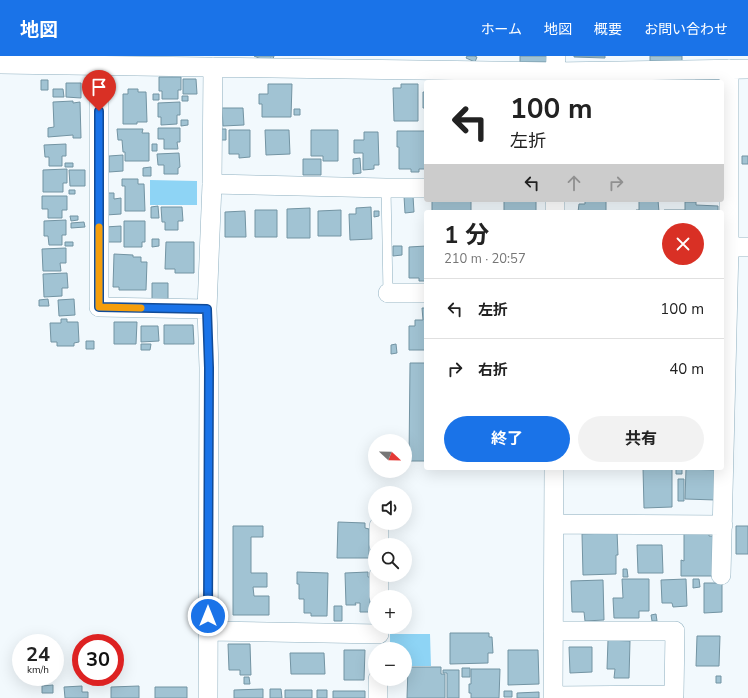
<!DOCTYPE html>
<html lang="ja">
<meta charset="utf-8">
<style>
body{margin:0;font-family:"Nunito Sans","Noto Sans JP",sans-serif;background:#f2f2f2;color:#222;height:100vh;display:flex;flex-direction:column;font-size:15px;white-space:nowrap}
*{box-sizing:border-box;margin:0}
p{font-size:13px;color:#767676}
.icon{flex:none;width:22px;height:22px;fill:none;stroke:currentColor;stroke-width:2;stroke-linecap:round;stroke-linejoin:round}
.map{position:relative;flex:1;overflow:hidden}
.details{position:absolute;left:424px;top:154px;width:300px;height:260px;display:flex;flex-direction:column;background:#fff;border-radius:4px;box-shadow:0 4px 16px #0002}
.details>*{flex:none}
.banner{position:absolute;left:424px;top:24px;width:300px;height:122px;border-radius:4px;box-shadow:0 4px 16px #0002;background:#fff;color:#222;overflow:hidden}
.needle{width:26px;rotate:112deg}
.buttons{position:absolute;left:368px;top:378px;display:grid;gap:8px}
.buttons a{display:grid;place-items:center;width:44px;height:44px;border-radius:50%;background:#fff;box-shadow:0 4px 16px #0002;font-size:20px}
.speed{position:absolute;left:12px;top:578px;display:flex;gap:8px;font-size:20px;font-weight:700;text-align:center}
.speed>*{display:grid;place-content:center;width:52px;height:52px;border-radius:50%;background:#fff;box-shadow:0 4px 16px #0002;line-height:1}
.speed small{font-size:10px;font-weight:400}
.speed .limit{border:6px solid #d22;background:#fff;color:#111}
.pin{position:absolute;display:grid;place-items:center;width:34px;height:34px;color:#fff;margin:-41px -17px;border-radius:50% 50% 50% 0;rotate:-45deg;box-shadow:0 0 4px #0007}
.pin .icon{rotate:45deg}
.me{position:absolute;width:44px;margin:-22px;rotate:0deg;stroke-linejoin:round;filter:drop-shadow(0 0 3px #0008)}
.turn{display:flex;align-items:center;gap:14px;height:84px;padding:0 20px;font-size:18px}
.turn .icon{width:52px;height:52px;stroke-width:2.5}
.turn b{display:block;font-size:28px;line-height:34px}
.lanes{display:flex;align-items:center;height:38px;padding:0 20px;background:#0003;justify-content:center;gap:20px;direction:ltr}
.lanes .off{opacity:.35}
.round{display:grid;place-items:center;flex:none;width:42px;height:42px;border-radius:21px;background:#f2f2f2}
.overview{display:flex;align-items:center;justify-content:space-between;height:68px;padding:0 20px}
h1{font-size:24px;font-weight:700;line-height:30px}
.primary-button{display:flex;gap:8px;margin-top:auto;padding:8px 20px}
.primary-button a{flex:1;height:46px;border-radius:24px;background:#1a73e8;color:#fff;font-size:16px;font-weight:700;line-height:46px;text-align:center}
.primary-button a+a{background:#f2f2f2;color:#222}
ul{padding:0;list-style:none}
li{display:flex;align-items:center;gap:12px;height:60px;padding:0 20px;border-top:1px solid #e0e0e0}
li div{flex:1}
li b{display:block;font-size:15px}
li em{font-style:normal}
header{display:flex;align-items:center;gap:24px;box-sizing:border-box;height:56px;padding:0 20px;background:#1a73e8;color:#fff}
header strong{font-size:19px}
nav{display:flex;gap:22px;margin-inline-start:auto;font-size:14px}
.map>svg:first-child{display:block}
.green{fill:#8ed4f5}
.building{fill:#a1c3d3;stroke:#7394a3}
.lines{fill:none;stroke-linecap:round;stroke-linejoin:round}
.lane-casing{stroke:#8fb0c0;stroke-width:10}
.street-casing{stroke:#8fb0c0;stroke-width:20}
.lane{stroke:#fff;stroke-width:9}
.street{stroke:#fff;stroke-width:19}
.route-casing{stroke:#114b97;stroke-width:10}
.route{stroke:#1a73e8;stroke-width:7}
.slow{stroke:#f59e0b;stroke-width:7}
</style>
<header>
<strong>地図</strong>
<nav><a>ホーム</a><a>地図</a><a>概要</a><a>お問い合わせ</a></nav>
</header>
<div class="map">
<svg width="748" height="642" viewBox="0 0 748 642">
<rect width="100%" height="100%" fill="#f2f9fd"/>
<path class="green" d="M150 124 197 125V149H150Z
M390 578H430L431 610H405V593H390Z"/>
<path class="building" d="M254 0H274L273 3 270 2 268 6Z
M467 0H474L477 1 475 6 466 2Z
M520 0H548V6H520Z
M574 0H605V2L574 1Z
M650 0H682V5H650Z
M159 21H181V34H178V43H162V35H159Z
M183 23H196L197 38H183Z
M41 24H48V34H41Z
M449 24H463V26H449Z
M695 24H719V26H695Z
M66 27H81V42L66 41Z
M268 28H292L291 61H262V48H259V38H268Z
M401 28H418V65H394L393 32H401Z
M53 33H63L64 41H53Z
M128 33H138V36H146L147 66H137V68H123V38H128Z
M423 36H426V52H423Z
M153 38H159V44H153Z
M182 40H188V45H182Z
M73 45V47L80 46 81 82H73V79L48 81V72L54 71 53 46Z
M180 46V59H177V68L161 69V61H158V47Z
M222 52H243L244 69 223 70Z
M294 53H300V59H294Z
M181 64H188V69L181 70Z
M158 72H180V86H177L178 93H164V83H158Z
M117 73H143L142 77H149V105H125V96H123L122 84H118Z
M219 73H226V84H219Z
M229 74H250V101L239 102V98H229Z
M265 74H289L290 98 266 99Z
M311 74H338V105H323V100H311Z
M397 75H426V113H419V116H411V113H399V91H397Z
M364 76H378L379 109H374V113L363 114V97H354V84H364Z
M66 88V100H62V110H49V101H45L44 89Z
M152 88H157V95H152Z
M179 97 180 111 178 112V118H164V109H158L157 98Z
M123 99V115L109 116V100Z
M742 100H748V108H742Z
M360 102 361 117 353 118V103Z
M303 103H321V119H303Z
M65 107H73V111H65Z
M151 111V120H143V112Z
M67 113V127H63V136H43V114Z
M69 114H85V130H70Z
M122 123H138V128H144L145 155H125V130H122Z
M69 134H75V138H69Z
M106 137H114V143L121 142V158L106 159Z
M42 140H67V154H62V162H48V153H42Z
M404 140H413L414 156 405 157Z
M432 144H471V156H429H432Z
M504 144H536V156H504Z
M639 144H658L659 156H636V154H639Z
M585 145H606V156H578L579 148H585Z
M685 146H696V149L718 150V156H664V154H685Z
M158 150 159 162H151V151Z
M161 151H182L183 165H178V174H165V166H162Z
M371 151 372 183 350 184 349 158H356V152Z
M310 152V182H287V153Z
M255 154H277V181H255Z
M341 154V180H318V155Z
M245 155 246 181H225V156Z
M374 155H379V160L374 161Z
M70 160H78V164L71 165Z
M66 164V179H62V189H49L48 180H44V165Z
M124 165H145V186H142V191H124Z
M84 166 85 171 71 172V167Z
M121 170V186H105V171Z
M152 183H159V190L152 191Z
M65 186H73V190H65Z
M166 186H194V217H175V213H165Z
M393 190H402V199L393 200Z
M426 190V225H419V222H409V191Z
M66 192V207H60L61 215H43L42 193Z
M114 198 133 199V201H141V206H147L146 234H119V231H113Z
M67 217 68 232H62V240L44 241 43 218Z
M152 227H168V243H152Z
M48 243 49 250H39V244Z
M74 243 75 259 59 260 58 244Z
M422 252H426V294H409V270H415V264H423Z
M61 263H67V266H78L79 286 74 287V290H57V286H51L50 267H61Z
M114 266H137L136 288H114Z
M164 269H193L194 288H164Z
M141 270H158L159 285 141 286Z
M86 285H94V293H86Z
M141 288H151L150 294H141Z
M396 288 397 297 391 298V289Z
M410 307H426V405H409Z
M643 412H672V451L644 452Z
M676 412H682V418H676Z
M686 413 716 414V444L685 443Z
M678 423H684V445H678Z
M338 466 365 467V472L369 473V502H337Z
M233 470H263V481H251V517H267V531H253L254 540H269V559H233Z
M736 470H748V498H736Z
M617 475 618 499H616V518L583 519 582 478 607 477Z
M684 476H709V480H716V520H681V504L684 505Z
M637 489H662L663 517H638Z
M623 513H627L628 521H623Z
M297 516 328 517 327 560H311V557H304V543H299V528H297Z
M368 516V521H370V556H360V547H355L356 549H346L345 517Z
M622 523H649V555H639V562H614L613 542H623Z
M686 523 687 550 673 551 672 547H662L661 524Z
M693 523H699L700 531 693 532Z
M603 524 604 564 585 565 584 556H572L571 525Z
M704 527H722V556L704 557Z
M334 550H342V565H334Z
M656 558 657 565H652L651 559Z
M450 577H489V581H492L493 597H488V607L450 608Z
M697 580H720L719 610H696Z
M608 584 630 585 629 622H614L615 613H607Z
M228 588H250L251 619H240V614H229Z
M569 591H592V616L570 617Z
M344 594H365L364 624H344Z
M508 594H538L539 628 508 629Z
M290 597H324L325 618H291Z
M408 611H441V618H445V642H407Z
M462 612H470V621H462Z
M471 613H500L499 642H471V637H469V628H471Z
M443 614H459V642H447V617H443Z
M716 620H721V627H716Z
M244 621H249L250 628H244Z
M53 629V637H42V630Z
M82 630V636H88V642H65L64 631Z
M139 630V642H111V631Z
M155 631H187V642H155Z
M263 633V642H234V634Z
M270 633H281L282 642H270Z
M285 634H312V642H285Z
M317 634H327V642H317Z
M333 635H365V642H333Z
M504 635H512V641H504Z
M539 636V642H517V637Z"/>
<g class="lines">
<defs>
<path id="lane" d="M386 132 388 237"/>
<path id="street" d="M0 8 555 16 748 13
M99 9V251L207 253
M729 13V191H748
M555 26 556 0
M212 128 386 132H426
M555 156V144
M388 237H426
M554 468 723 469
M379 489V470
M721 519 729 191
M379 541V519
M208 575 379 578
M553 640 674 639 675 575H553
M208 642 209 312 207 253 212 128 213 11
M378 642V623
M553 642 554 412"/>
</defs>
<use href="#lane" class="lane-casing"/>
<use href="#street" class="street-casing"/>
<use href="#lane" class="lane"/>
<use href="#street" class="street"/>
</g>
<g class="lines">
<defs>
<path id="route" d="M99 55V251L207 253 209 312 208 560"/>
</defs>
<use href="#route" class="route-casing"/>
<use href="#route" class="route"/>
<path class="slow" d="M99 171V251L141 252"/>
</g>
</svg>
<div class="buttons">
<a><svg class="needle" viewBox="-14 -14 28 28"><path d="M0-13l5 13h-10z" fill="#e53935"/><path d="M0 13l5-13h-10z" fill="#767676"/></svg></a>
<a><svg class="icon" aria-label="sound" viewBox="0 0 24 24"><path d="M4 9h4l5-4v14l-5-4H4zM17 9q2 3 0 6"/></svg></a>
<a><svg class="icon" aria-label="search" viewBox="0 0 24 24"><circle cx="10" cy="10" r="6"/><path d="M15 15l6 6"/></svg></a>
<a>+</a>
<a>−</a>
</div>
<div class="speed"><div>24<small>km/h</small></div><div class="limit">30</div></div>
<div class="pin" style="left:99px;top:55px;background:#d93025"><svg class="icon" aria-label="arrive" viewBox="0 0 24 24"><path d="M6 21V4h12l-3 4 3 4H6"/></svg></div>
<svg class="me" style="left:208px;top:560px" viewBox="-20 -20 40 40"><circle r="17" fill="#1a73e8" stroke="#fff" stroke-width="3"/><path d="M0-11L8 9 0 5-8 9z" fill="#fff"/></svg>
<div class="banner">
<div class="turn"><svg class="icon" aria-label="left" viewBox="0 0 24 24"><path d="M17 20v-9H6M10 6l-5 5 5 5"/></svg><div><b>100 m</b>左折</div></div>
<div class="lanes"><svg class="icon" aria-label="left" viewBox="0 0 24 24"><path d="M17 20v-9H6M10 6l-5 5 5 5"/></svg><svg class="icon off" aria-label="ahead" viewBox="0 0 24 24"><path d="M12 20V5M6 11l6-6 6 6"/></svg><svg class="icon off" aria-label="right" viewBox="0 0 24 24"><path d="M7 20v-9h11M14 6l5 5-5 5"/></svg></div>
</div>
<section class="details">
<div class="overview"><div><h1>1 分</h1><p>210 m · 20:57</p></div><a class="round" style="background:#d93025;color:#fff"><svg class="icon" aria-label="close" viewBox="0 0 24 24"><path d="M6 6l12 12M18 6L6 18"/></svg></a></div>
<ul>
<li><svg class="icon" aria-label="left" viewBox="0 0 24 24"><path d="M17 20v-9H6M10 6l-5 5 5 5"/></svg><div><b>左折</b></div><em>100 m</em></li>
<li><svg class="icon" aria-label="right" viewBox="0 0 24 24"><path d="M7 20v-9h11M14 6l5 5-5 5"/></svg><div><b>右折</b></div><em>40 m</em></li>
</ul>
<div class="primary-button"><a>終了</a><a>共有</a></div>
</section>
</div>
